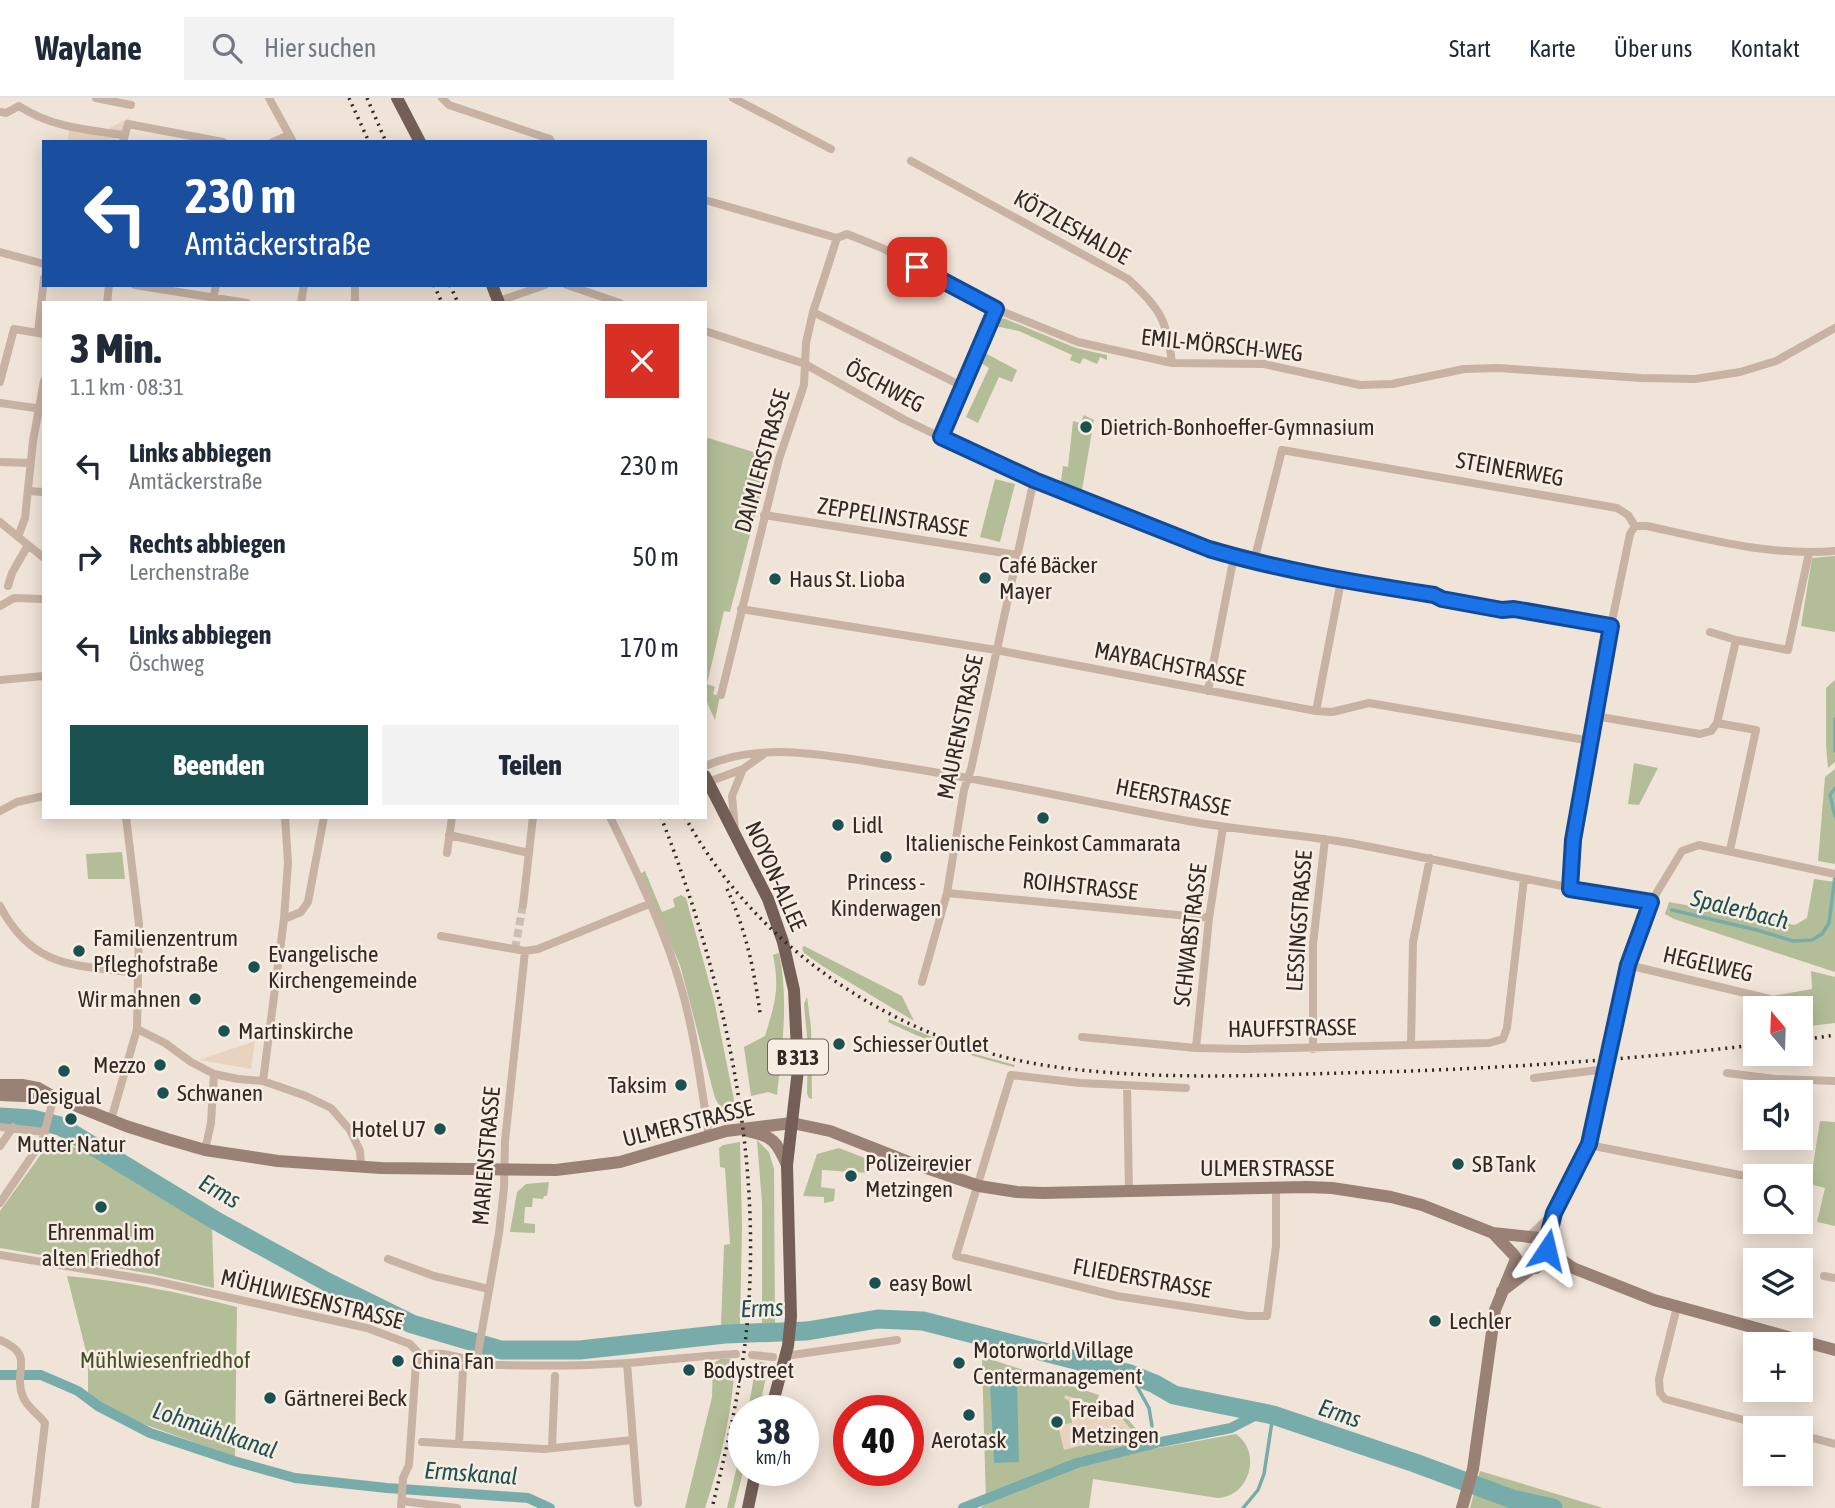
<!DOCTYPE html>
<html lang="de">
<meta charset="utf-8">
<style>
body{margin:0;font-family:"Asap Condensed",sans-serif;background:#f2f2f3;color:#1f2937;height:100vh;display:flex;flex-direction:column;font-size:26px;white-space:nowrap}
*{box-sizing:border-box;margin:0}
p{font-size:23px;color:#747a83}
.icon{flex:none;width:38px;height:38px;fill:none;stroke:currentColor;stroke-width:2;stroke-linecap:round;stroke-linejoin:round}
.map{position:relative;flex:1;overflow:hidden}
.sheet{position:absolute;left:42px;top:203px;width:665px;height:518px;display:flex;flex-direction:column;background:#fff;border-radius:0px;box-shadow:0 4px 18px #0003}
.sheet>*{flex:none}
.guide{position:absolute;left:42px;top:42px;width:665px;height:147px;border-radius:0px;box-shadow:0 4px 18px #0003;background:#1a4fa0;color:#fff;overflow:hidden}
.needle{width:46px;rotate:341deg}
.buttons{position:absolute;left:1743px;top:898px;display:grid;gap:14px}
.buttons a{display:grid;place-items:center;width:70px;height:70px;border-radius:0px;background:#fff;box-shadow:0 4px 18px #0003;font-size:35px}
.speed{position:absolute;left:728px;top:1297px;display:flex;gap:14px;font-size:35px;font-weight:700;text-align:center}
.speed>*{display:grid;place-content:center;width:91px;height:91px;border-radius:50%;background:#fff;box-shadow:0 4px 18px #0003;line-height:1}
.speed small{font-size:18px;font-weight:400}
.speed .limit{border:10px solid #d22;background:#fff;color:#111}
.pin{position:absolute;display:grid;place-items:center;width:60px;height:60px;color:#fff;margin:-30px;border-radius:14px;box-shadow:0 4px 10px #0006}
.me{position:absolute;width:77px;margin:-38px;rotate:10deg;stroke-linejoin:round;filter:drop-shadow(0 0 5px #0008)}
.turn{display:flex;align-items:center;gap:24px;height:147px;padding:0 28px;font-size:32px}
.turn .icon{width:91px;height:91px;stroke-width:2.5}
.turn b{display:block;font-size:49px;line-height:60px}
.round{display:grid;place-items:center;flex:none;width:74px;height:74px;border-radius:0px;background:#f2f2f3}
.headline{display:flex;align-items:center;justify-content:space-between;height:119px;padding:0 28px}
h1{font-size:42px;font-weight:800;line-height:52px}
.cta{display:flex;gap:14px;margin-top:auto;padding:14px 28px}
.cta a{flex:1;height:80px;border-radius:0px;background:#1c5152;color:#fff;font-size:28px;font-weight:800;line-height:80px;text-align:center}
.cta a+a{background:#f2f2f3;color:#1f2937}
ul{padding:0;list-style:none}
li{display:flex;align-items:center;gap:21px;height:91px;padding:0 28px}
li div{flex:1}
li b{display:block;font-size:26px}
li em{font-style:normal}
header{display:flex;align-items:center;gap:42px;box-sizing:border-box;height:98px;padding:0 35px;background:#fff;border-bottom:2px solid #e0e1e3}
header strong{font-size:33px}
nav{display:flex;gap:38px;margin-inline-start:auto;font-size:24px}
.search{width:490px;height:63px;background:#f2f2f3;display:flex;align-items:center;gap:18px;box-sizing:border-box;padding:0 24px;border-radius:0px;color:#747a83;font-size:26px}
.map>svg:first-child{display:block}
.green{fill:#b3be98}
.plaza{fill:#e8d3be}
.water{fill:#77acab}
.lines{fill:none;stroke-linecap:round;stroke-linejoin:round}
.stream{stroke:#77acab;stroke-width:3.5}
.canal{stroke:#77acab;stroke-width:10}
.river{stroke:#77acab;stroke-width:19}
.street-tunnel{stroke:#cabeb3;stroke-width:8;stroke-dasharray:8 4;stroke-linecap:butt}
.street{stroke:#c7b2a4;stroke-width:8}
.secondary{stroke:#9a8175;stroke-width:12}
.primary{stroke:#745f56;stroke-width:12}
.rail{stroke:#322925;stroke-width:3.5;stroke-dasharray:2 5;stroke-linecap:butt}
.route-casing{stroke:#114b97;stroke-width:18}
.route{stroke:#1a73e8;stroke-width:12}
.poi-dot{fill:#1c5152;stroke:#f8ede3;stroke-width:2.5}
.labels{text-anchor:middle;dominant-baseline:central;stroke-width:5;stroke-linejoin:round;paint-order:stroke}
.shield{fill:#f8ede3;stroke:#6d645e;stroke-width:2}
.shield-label{font-size:21px;font-weight:bold;fill:#322925}
.street-label{font-size:23px;fill:#322925;stroke:#f8ede3}
.poi-label{font-size:23px;fill:#322925;stroke:#f8ede3;text-anchor:start}
.park-label{font-size:23px;fill:#44502a;stroke:#f8ede3}
.water-label{font-size:24px;font-style:italic;fill:#1c5152;stroke:#f8ede3}
</style>
<header>
<strong>Waylane</strong>
<div class="search"><svg class="icon" aria-label="search" viewBox="0 0 24 24"><circle cx="10" cy="10" r="6"/><path d="M15 15l6 6"/></svg>Hier suchen</div>
<nav><a>Start</a><a>Karte</a><a>Über uns</a><a>Kontakt</a></nav>
</header>
<div class="map">
<svg width="1835" height="1410" viewBox="0 0 1835 1410">
<rect width="100%" height="100%" fill="#f0e3d7"/>
<path class="green" d="M1003 220 1076 250 1107 257V262L1100 259 1097 266 1083 260 1080 266 1070 262 1072 257 1019 233 995 228Z
M985 255 1017 272 1012 284 999 279 978 325 966 319 989 270 981 265Z
M1084 317 1094 322 1082 392 1061 383 1063 368 1068 369 1073 323 1080 325Z
M708 340 770 359 730 514 724 513 707 586 715 589 713 596 720 598 715 622 705 600V342Z
M995 381 1015 386 1000 444 980 439Z
M1835 458V534L1801 528 1812 460Z
M1835 582V664L1828 670 1826 647V590Z
M1634 665 1658 670 1639 707 1628 706Z
M1835 671V766L1818 763 1825 679Z
M122 754 125 781H88L86 756Z
M645 773 662 814 675 809 673 801 681 797 686 800 714 902 737 1017C726 1017 720 1010 715 1000L680 867 640 776Z
M1814 781 1835 784V874L1674 821 1665 816 1669 804 1795 827 1807 820Z
M804 848 902 898 914 923 824 869 804 855 802 850Z
M779 855C789 901 782 951 777 997L768 994 751 998 744 949 765 938C775 905 780 891 773 857Z
M1811 873 1835 879V925L1801 929V910H1769L1772 898 1812 891Z
M807 899 811 929 812 1001 809 1000 807 996 808 949 804 906Z
M889 921 971 955 1015 967 1014 969C970 958 928 944 888 924Z
M1820 1023 1835 1024V1128L1817 1124 1825 1090 1810 1086Z
M757 1042 769 1054 774 1071 775 1225H762V1105Z
M740 1044 742 1128 740 1226 721 1227 724 1147 730 1146 725 1070 720 1069 719 1050 723 1047Z
M59 1046C87 1046 183 1111 212 1129L214 1190 152 1176 0 1150V1113L44 1052Z
M839 1050 875 1064 869 1075 822 1072 821 1089 835 1091 834 1103 824 1105V1099L803 1098 817 1056Z
M549 1084 547 1098H544L543 1101 533 1100 532 1109H525L524 1125 535 1126V1135L510 1134 517 1094 526 1086Z
M67 1178C127 1183 180 1195 237 1209L235 1359 124 1319 88 1298V1261Z
M987 1260 1099 1297 1097 1303 1121 1313 1153 1351 1236 1336C1262 1354 1250 1398 1218 1400L1093 1381 1089 1410H980L986 1406 982 1262Z
M720 1261H735C733 1312 721 1362 705 1410H685L712 1299 713 1266Z
M754 1262 767 1266 768 1269 759 1312H748L756 1268Z
M744 1339V1370L734 1410H727Z
M1480 1373 1603 1410H1618H1470Z"/>
<path class="plaza" d="M129 20 122 44 118 39 114 44H67L70 29 102 34Z
M255 943 251 971 199 962Z
M1065 1297 1095 1307 1097 1303 1101 1304 1099 1312 1120 1318 1138 1340 1134 1344 1122 1329 1110 1340 1064 1352 1058 1327 1072 1325 1069 1303 1064 1300Z"/>
<path class="water" d="M1017 1284 1019 1364 994 1365 990 1285Z"/>
<g class="lines">
<path class="stream" d="M1835 621V653
M1835 690 1830 697 1835 718
M1672 812 1757 832 1793 843 1812 842 1822 836 1829 825 1835 778
M1130 1276 1149 1310 1152 1328
M1243 1410 1258 1392 1264 1376 1273 1317"/>
<path class="canal" d="M0 1277H41L78 1293 98 1308 150 1335 234 1363 295 1380 387 1390 528 1400 550 1410
M963 1410 1077 1365 1161 1344 1231 1330 1260 1315"/>
<path class="river" d="M0 1019 32 1021 60 1028 218 1124 329 1185 412 1226 501 1252H580L725 1236 807 1233 878 1221 923 1223 1130 1276 1155 1286 1174 1297 1273 1317 1415 1365 1512 1401 1553 1410"/>
<path class="street-tunnel" d="M515 851 523 807"/>
<path class="street" d="M96 0 131 7
M269 0 293 44
M442 0 449 7 550 41 551 44
M733 0 831 51
M0 14 6 15 19 8C50 29 88 32 124 37
M123 44 128 26 223 44
M273 44 289 37
M911 63 1128 181C1160 210 1167 222 1172 265
M705 102 837 140 847 136 882 150 996 211 1078 244 1172 265 1264 266 1360 287 1392 286 1464 271 1499 270 1641 280 1695 281 1740 274 1776 263 1835 230
M0 154 44 166
M135 187 247 205
M567 187 620 205
M213 202 216 187
M499 203 545 187
M107 205 109 187
M301 205 304 187
M355 205V187
M813 214 964 289
M705 233 805 266 903 321 991 363 1209 451 1341 483 1434 497 1442 501 1502 512 1514 511 1611 528
M38 235 44 180
M0 284 14 231 44 236
M0 305 42 311
M941 339 996 211
M0 364 30 365
M28 393 44 394
M764 417 1017 457
M0 424 44 460
M1635 428H1647C1711 442 1769 458 1835 453
M18 439 25 420 33 343 44 283
M1254 463 1282 352 1617 410 1628 417 1635 428
M8 488 12 475 28 447
M0 508 14 500 44 501
M741 511 996 552 1316 613 1332 614 1369 605 1591 643
M1710 534 1736 542 1788 552 1809 455
M0 582 44 578
M1208 593 1234 458
M721 597 779 361 804 287 806 245 813 214 837 140
M1316 613 1341 483
M1595 618 1700 636 1711 633 1717 625 1736 542
M1717 625 1756 632 1730 752
M705 668C767 641 839 660 903 669 999 684 1093 705 1188 723 1242 733 1297 736 1350 745 1451 764 1550 788 1651 804
M708 684 743 671 764 656
M0 713 17 704 44 698
M610 719C635 770 666 835 681 889 695 937 701 988 709 1038
M735 732 732 698 743 671
M449 737 529 755
M447 755 452 719
M1570 791 1573 742 1611 528 1630 436 1635 428
M947 795 1209 820
M523 807 533 719
M0 808C33 871 75 867 138 875
M284 821 301 814 308 804 324 719
M441 838 525 853 538 851 649 806
M1628 867 1770 901 1768 910
M922 884 947 795 964 692 971 671 1034 381
M137 931 165 945 191 964 214 976 238 981 263 983 306 998 331 1010 350 1032 360 1053 361 1069
M1082 939 1196 950 1246 951 1489 945 1503 941 1507 930 1524 781
M1411 947 1413 844 1430 760
M1196 950 1209 820 1223 729
M1313 951V846L1325 741
M1727 975 1775 981 1835 983
M1534 980 1606 971
M263 983 284 821 288 765 285 719
M1127 988 1129 1093
M1186 990 1080 985 1011 977 956 1158 1117 1198 1248 1218H1267L1276 1148V1088
M111 1022 137 931 139 826 126 719
M0 1029 45 1034
M1589 1047 1740 1077 1760 1078
M0 1048 13 1029
M205 1052 211 1025 214 976
M0 1105 42 1043 54 999
M1529 1138 1554 1115
M1546 1147 1554 1115 1589 1047 1628 867 1651 804 1682 753 1699 747 1835 776
M0 1157 155 1183 367 1230 410 1246 421 1258C440 1249 477 1267 499 1267 542 1268 585 1268 628 1265 664 1262 700 1258 736 1256
M388 1161 434 1178 489 1191
M1824 1178 1835 1180
M1677 1209 1659 1281 1660 1295 1665 1301 1774 1330
M0 1242C37 1258 12 1271 23 1299 27 1309 38 1316 45 1325L35 1410
M752 1257 773 1259
M785 1258 897 1242
M627 1265 638 1405
M1801 1337 1835 1346
M422 1344 544 1351 633 1342
M459 1346 463 1271 478 1255 499 1135 504 1090 505 1043 525 853
M552 1350 555 1278
M402 1403 457 1410
M401 1410 403 1380 409 1367 416 1265 421 1258"/>
<path class="secondary" d="M0 987H22L38 990 54 999 126 1028 167 1041 205 1052 278 1063 381 1070 556 1072 620 1064 726 1033 792 1025 830 1033 909 1064 979 1088 1017 1094 1043 1095 1307 1089 1332 1090 1391 1099 1422 1107 1493 1135 1539 1140 1546 1147V1161L1536 1170 1522 1169 1514 1157 1493 1135
M0 997 47 999
M748 1033C773 1038 777 1044 787 1067
M1547 1152 1573 1170 1654 1202 1835 1252
M1502 1193 1531 1171
M1462 1410 1473 1371 1495 1212 1516 1161"/>
<path class="primary" d="M397 0 420 44
M492 187 499 205
M705 678 768 801 783 844 794 892 798 972 787 1067 791 1219 788 1248 771 1312
M748 1410 756 1372"/>
<path class="rail" d="M349 0 369 44
M367 0 386 44
M434 187 442 205
M450 187 458 205
M661 719C720 870 759 1038 749 1201 745 1273 729 1341 712 1410
M685 719C759 853 898 945 1049 968 1145 982 1244 978 1341 975 1479 972 1618 963 1755 947
M727 791C746 832 754 871 760 915
M1801 942 1835 937"/>
</g>
<g class="lines">
<defs>
<path id="route" d="M917 169 996 211 941 339 1034 382 1209 451C1283 473 1358 485 1434 497L1442 501 1502 512 1514 511 1611 528 1573 742 1570 791 1651 804 1628 867 1589 1046 1554 1115 1546 1147 1547 1152"/>
</defs>
<use href="#route" class="route-casing"/>
<use href="#route" class="route"/>
</g>
<g class="poi-dot">
<circle cx="1086" cy="329" r="7"/>
<circle cx="985" cy="480" r="7"/>
<circle cx="775" cy="481" r="7"/>
<circle cx="1043" cy="720" r="7"/>
<circle cx="838" cy="727" r="7"/>
<circle cx="886" cy="759" r="7"/>
<circle cx="79" cy="853" r="7"/>
<circle cx="254" cy="869" r="7"/>
<circle cx="195" cy="901" r="7"/>
<circle cx="224" cy="933" r="7"/>
<circle cx="839" cy="946" r="7"/>
<circle cx="160" cy="967" r="7"/>
<circle cx="64" cy="973" r="7"/>
<circle cx="681" cy="987" r="7"/>
<circle cx="163" cy="995" r="7"/>
<circle cx="71" cy="1021" r="7"/>
<circle cx="440" cy="1031" r="7"/>
<circle cx="1458" cy="1066" r="7"/>
<circle cx="851" cy="1078" r="7"/>
<circle cx="101" cy="1109" r="7"/>
<circle cx="875" cy="1185" r="7"/>
<circle cx="1435" cy="1223" r="7"/>
<circle cx="398" cy="1263" r="7"/>
<circle cx="959" cy="1265" r="7"/>
<circle cx="689" cy="1272" r="7"/>
<circle cx="270" cy="1300" r="7"/>
<circle cx="969" cy="1317" r="7"/>
<circle cx="1057" cy="1324" r="7"/>
</g>
<g class="labels">
<rect class="shield" x="768" y="941.5" width="60" height="35" rx="5"/>
<g class="shield-label">
<text x="798" y="959">B 313</text>
</g>
<g class="street-label">
<text transform="translate(1072 129) rotate(29)">KÖTZLESHALDE</text>
<text transform="translate(1222 247) rotate(6)">EMIL-MÖRSCH-WEG</text>
<text transform="translate(885 288) rotate(28)">ÖSCHWEG</text>
<text transform="translate(762 363) rotate(-74)">DAIMLERSTRASSE</text>
<text transform="translate(1510 371) rotate(10)">STEINERWEG</text>
<text transform="translate(893 419) rotate(9)">ZEPPELINSTRASSE</text>
<text transform="translate(1170 566) rotate(11)">MAYBACHSTRASSE</text>
<text transform="translate(960 629) rotate(-78)">MAURENSTRASSE</text>
<text transform="translate(1173 699) rotate(11)">HEERSTRASSE</text>
<text transform="translate(776 778) rotate(66)">NOYON-ALLEE</text>
<text transform="translate(1080 788) rotate(6)">ROIHSTRASSE</text>
<text transform="translate(1299 823) rotate(-86)">LESSINGSTRASSE</text>
<text transform="translate(1190 837) rotate(-83)">SCHWABSTRASSE</text>
<text transform="translate(1708 866) rotate(13)">HEGELWEG</text>
<text transform="translate(1292 930) rotate(-1)">HAUFFSTRASSE</text>
<text transform="translate(688 1025) rotate(-14)">ULMER STRASSE</text>
<text transform="translate(486 1058) rotate(-85)">MARIENSTRASSE</text>
<text x="1267" y="1070">ULMER STRASSE</text>
<text transform="translate(1142 1180) rotate(10)">FLIEDERSTRASSE</text>
<text transform="translate(312 1201) rotate(14)">MÜHLWIESENSTRASSE</text>
</g>
<g class="poi-label">
<text x="1100" y="329">Dietrich-Bonhoeffer-Gymnasium</text>
<text x="999" y="467">Café Bäcker<tspan x="999" dy="26">Mayer</tspan></text>
<text x="789" y="481">Haus St. Lioba</text>
<text x="852" y="727">Lidl</text>
<text x="1043" y="745" text-anchor="middle">Italienische Feinkost Cammarata</text>
<text x="886" y="784" text-anchor="middle">Princess -<tspan x="886" dy="26">Kinderwagen</tspan></text>
<text x="93" y="840">Familienzentrum<tspan x="93" dy="26">Pfleghofstraße</tspan></text>
<text x="268" y="856">Evangelische<tspan x="268" dy="26">Kirchengemeinde</tspan></text>
<text x="181" y="901" text-anchor="end">Wir mahnen</text>
<text x="238" y="933">Martinskirche</text>
<text x="853" y="946">Schiesser Outlet</text>
<text x="146" y="967" text-anchor="end">Mezzo</text>
<text x="667" y="987" text-anchor="end">Taksim</text>
<text x="177" y="995">Schwanen</text>
<text x="64" y="998" text-anchor="middle">Desigual</text>
<text x="426" y="1031" text-anchor="end">Hotel U7</text>
<text x="71" y="1046" text-anchor="middle">Mutter Natur</text>
<text x="865" y="1065">Polizeirevier<tspan x="865" dy="26">Metzingen</tspan></text>
<text x="1472" y="1066">SB Tank</text>
<text x="101" y="1134" text-anchor="middle">Ehrenmal im<tspan x="101" dy="26">alten Friedhof</tspan></text>
<text x="889" y="1185">easy Bowl</text>
<text x="1449" y="1223">Lechler</text>
<text x="973" y="1252">Motorworld Village<tspan x="973" dy="26">Centermanagement</tspan></text>
<text x="412" y="1263">China Fan</text>
<text x="703" y="1272">Bodystreet</text>
<text x="284" y="1300">Gärtnerei Beck</text>
<text x="1071" y="1311">Freibad<tspan x="1071" dy="26">Metzingen</tspan></text>
<text x="969" y="1342" text-anchor="middle">Aerotask</text>
</g>
<g class="park-label">
<text x="165" y="1262">Mühlwiesenfriedhof</text>
</g>
<g class="water-label">
<text transform="translate(1740 811) rotate(14)">Spalerbach</text>
<text transform="translate(220 1093) rotate(30)">Erms</text>
<text transform="translate(762 1210) rotate(-2)">Erms</text>
<text transform="translate(1340 1315) rotate(19)">Erms</text>
<text transform="translate(215 1332) rotate(19)">Lohmühlkanal</text>
<text transform="translate(471 1375) rotate(4)">Ermskanal</text>
</g>
</g>
</svg>
<div class="buttons">
<a><svg class="needle" viewBox="-14 -14 28 28"><path d="M0-13l5 13h-10z" fill="#e53935"/><path d="M0 13l5-13h-10z" fill="#747a83"/></svg></a>
<a><svg class="icon" aria-label="sound" viewBox="0 0 24 24"><path d="M4 9h4l5-4v14l-5-4H4zM17 9q2 3 0 6"/></svg></a>
<a><svg class="icon" aria-label="search" viewBox="0 0 24 24"><circle cx="10" cy="10" r="6"/><path d="M15 15l6 6"/></svg></a>
<a><svg class="icon" aria-label="layers" viewBox="0 0 24 24"><path d="M12 4l9 5-9 5-9-5zM3 14l9 5 9-5"/></svg></a>
<a>+</a>
<a>−</a>
</div>
<div class="speed"><div>38<small>km/h</small></div><div class="limit">40</div></div>
<div class="pin" style="left:917px;top:169px;background:#d93025"><svg class="icon" aria-label="arrive" viewBox="0 0 24 24"><path d="M6 21V4h12l-3 4 3 4H6"/></svg></div>
<svg class="me" style="left:1547px;top:1152px" viewBox="-20 -20 40 40"><path d="M0-17L14 15 0 8-14 15z" fill="#1a73e8" stroke="#fff" stroke-width="4"/></svg>
<div class="guide">
<div class="turn"><svg class="icon" aria-label="left" viewBox="0 0 24 24"><path d="M17 20v-9H6M10 6l-5 5 5 5"/></svg><div><b>230 m</b>Amtäckerstraße</div></div>
</div>
<section class="sheet">
<div class="headline"><div><h1>3 Min.</h1><p>1.1 km · 08:31</p></div><a class="round" style="background:#d93025;color:#fff"><svg class="icon" aria-label="close" viewBox="0 0 24 24"><path d="M6 6l12 12M18 6L6 18"/></svg></a></div>
<ul>
<li><svg class="icon" aria-label="left" viewBox="0 0 24 24"><path d="M17 20v-9H6M10 6l-5 5 5 5"/></svg><div><b>Links abbiegen</b><p>Amtäckerstraße</p></div><em>230 m</em></li>
<li><svg class="icon" aria-label="right" viewBox="0 0 24 24"><path d="M7 20v-9h11M14 6l5 5-5 5"/></svg><div><b>Rechts abbiegen</b><p>Lerchenstraße</p></div><em>50 m</em></li>
<li><svg class="icon" aria-label="left" viewBox="0 0 24 24"><path d="M17 20v-9H6M10 6l-5 5 5 5"/></svg><div><b>Links abbiegen</b><p>Öschweg</p></div><em>170 m</em></li>
</ul>
<div class="cta"><a>Beenden</a><a>Teilen</a></div>
</section>
</div>
